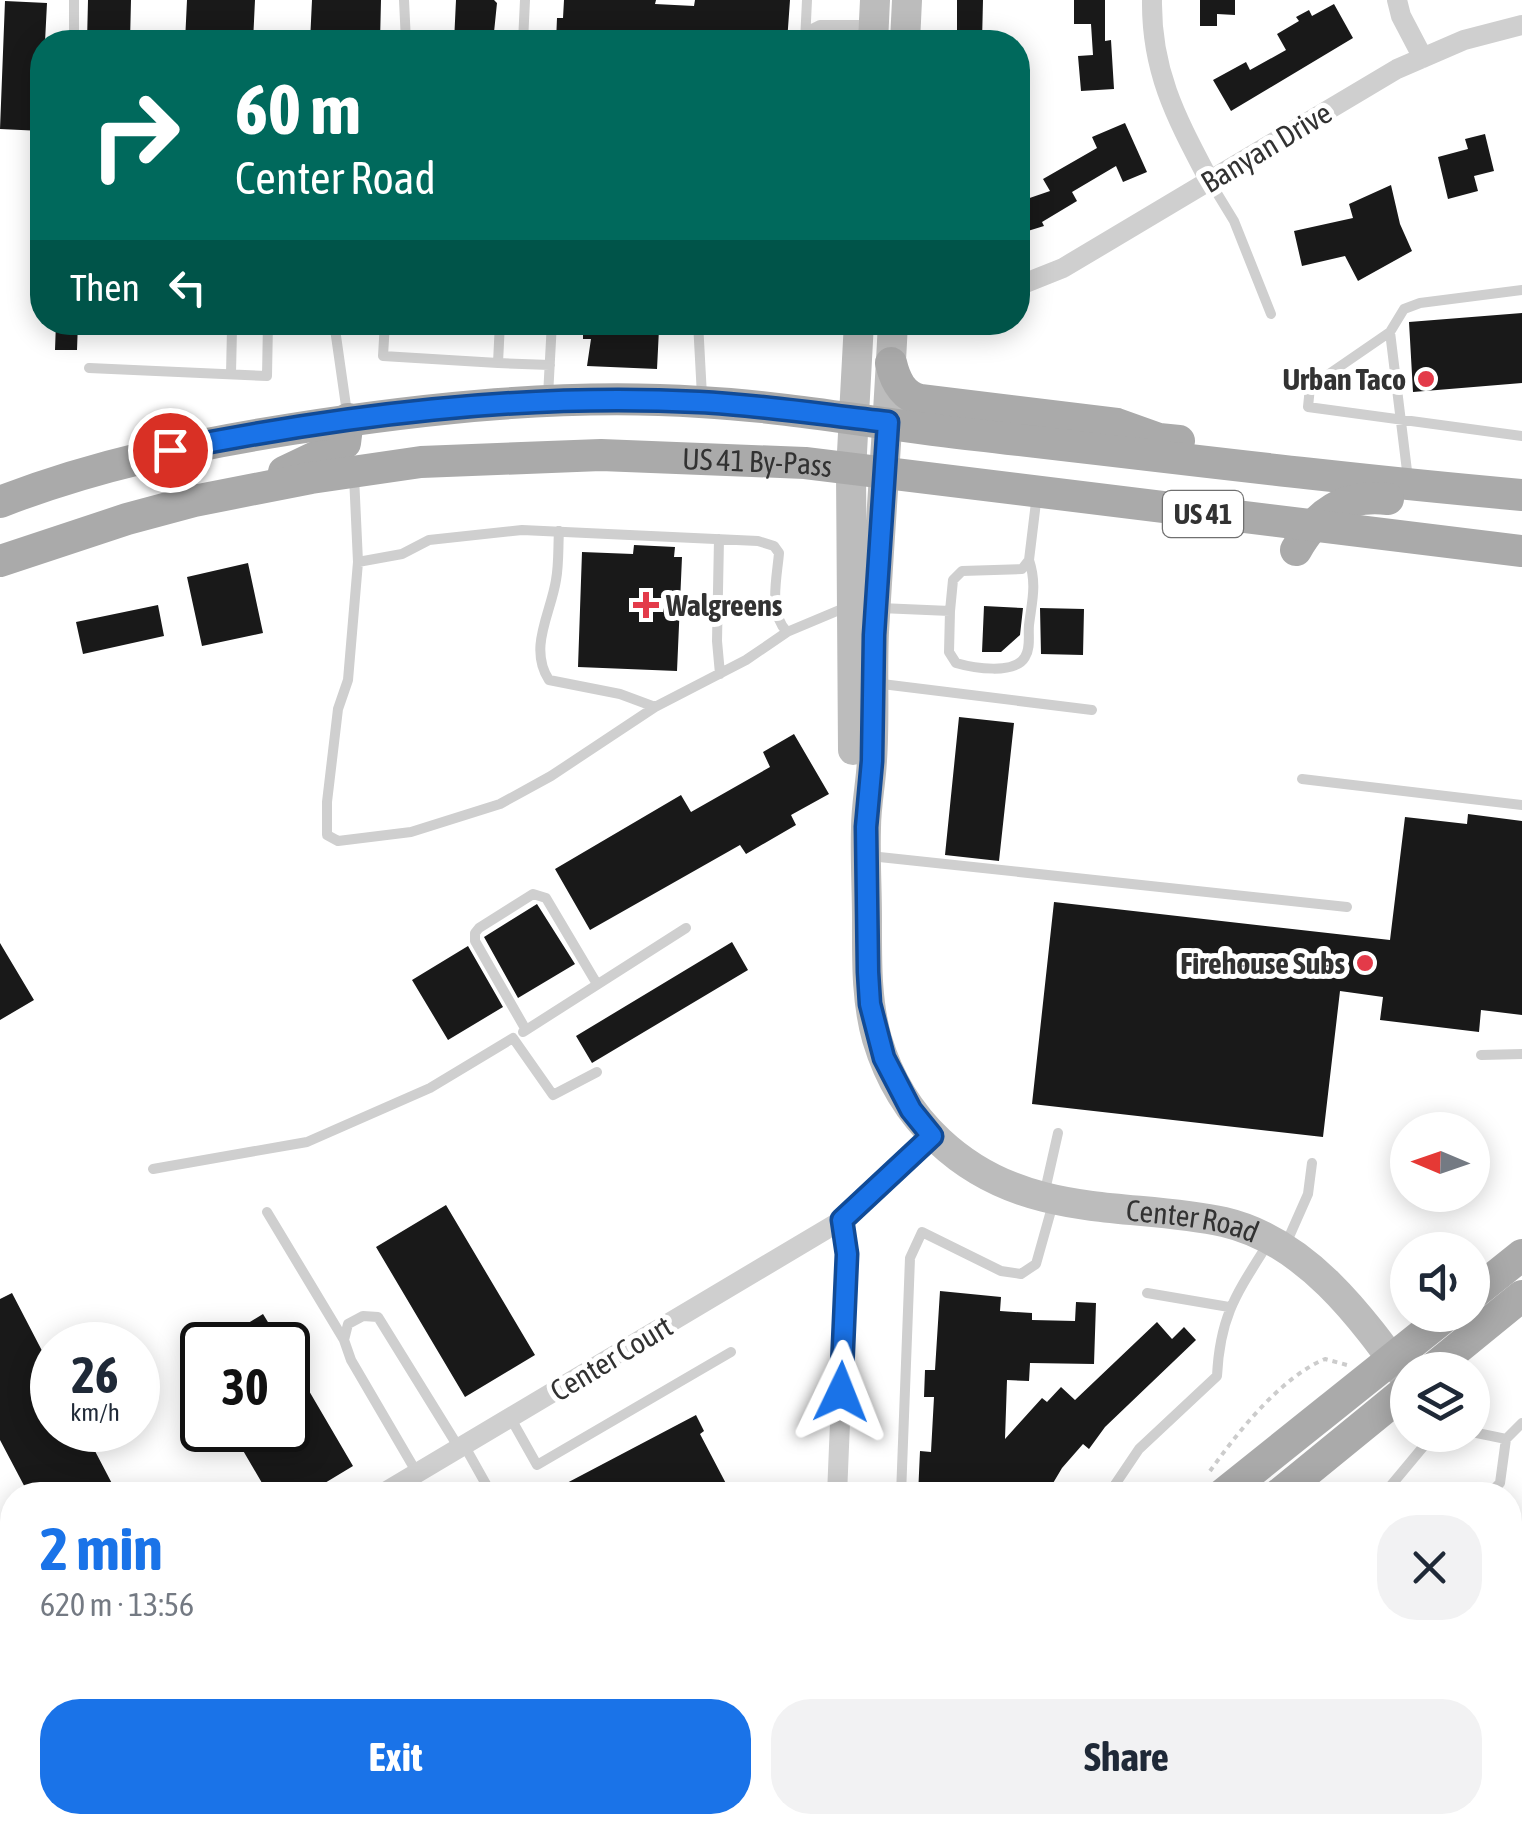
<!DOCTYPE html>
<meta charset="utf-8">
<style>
body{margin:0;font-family:"Asap Condensed",sans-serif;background:#f2f2f3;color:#1f2937;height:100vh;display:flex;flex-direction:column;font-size:38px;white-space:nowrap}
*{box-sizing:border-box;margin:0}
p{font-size:32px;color:#747a83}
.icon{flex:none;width:55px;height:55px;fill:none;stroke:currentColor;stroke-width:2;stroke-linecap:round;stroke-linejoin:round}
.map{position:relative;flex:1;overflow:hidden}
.sheet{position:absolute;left:0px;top:1482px;width:1522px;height:352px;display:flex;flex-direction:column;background:#fff;border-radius:40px 40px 0 0;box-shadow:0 5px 25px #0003}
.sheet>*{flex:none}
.guide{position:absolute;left:30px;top:30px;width:1000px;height:305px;border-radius:40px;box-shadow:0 5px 25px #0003;background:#00695c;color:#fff;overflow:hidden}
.needle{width:65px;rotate:272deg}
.tools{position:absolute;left:1390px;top:1112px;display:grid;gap:20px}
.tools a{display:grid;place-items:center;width:100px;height:100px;border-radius:50%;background:#fff;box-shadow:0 5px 25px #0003;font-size:50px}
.speed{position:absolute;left:30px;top:1322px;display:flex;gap:20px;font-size:50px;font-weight:700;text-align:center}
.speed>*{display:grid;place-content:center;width:130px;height:130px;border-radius:50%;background:#fff;box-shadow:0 5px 25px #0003;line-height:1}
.speed small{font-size:25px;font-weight:400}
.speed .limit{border:5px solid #111;border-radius:15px;background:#fff;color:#111}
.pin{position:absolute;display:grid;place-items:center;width:85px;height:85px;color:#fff;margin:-42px;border:5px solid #fff;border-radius:50%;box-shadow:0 2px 10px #0007}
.me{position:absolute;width:110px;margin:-55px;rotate:2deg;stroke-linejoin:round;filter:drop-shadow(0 0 8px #0008)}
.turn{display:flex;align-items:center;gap:35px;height:210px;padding:0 40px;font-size:45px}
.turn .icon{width:130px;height:130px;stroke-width:2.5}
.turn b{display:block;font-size:70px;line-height:85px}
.then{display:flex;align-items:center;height:95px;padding:0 40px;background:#0003;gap:20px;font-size:38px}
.round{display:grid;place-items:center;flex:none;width:105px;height:105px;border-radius:40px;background:#f2f2f3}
.head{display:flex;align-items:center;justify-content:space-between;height:170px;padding:0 40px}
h1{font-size:60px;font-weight:700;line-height:75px;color:#1a73e8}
.cta{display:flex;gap:20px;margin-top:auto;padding:20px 40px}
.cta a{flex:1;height:115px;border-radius:40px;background:#1a73e8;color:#fff;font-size:40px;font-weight:700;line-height:115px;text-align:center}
.cta a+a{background:#f2f2f3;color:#1f2937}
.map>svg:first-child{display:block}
.building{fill:#191919}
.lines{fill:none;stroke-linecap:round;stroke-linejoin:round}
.path{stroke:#ccc;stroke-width:4;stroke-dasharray:5 5;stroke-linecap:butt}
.lane{stroke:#cfcfcf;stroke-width:10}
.street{stroke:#cfcfcf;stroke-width:20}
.secondary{stroke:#bcbcbc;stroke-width:30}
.primary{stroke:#aaa;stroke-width:32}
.route-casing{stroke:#114b97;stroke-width:25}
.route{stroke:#1a73e8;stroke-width:18}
.poi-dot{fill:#e33a49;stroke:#fff;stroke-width:4}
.labels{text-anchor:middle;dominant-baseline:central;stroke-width:10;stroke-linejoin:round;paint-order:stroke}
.shield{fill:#fff;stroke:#707070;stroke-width:2.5}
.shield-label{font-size:28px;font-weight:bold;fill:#323232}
.street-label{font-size:30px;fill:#323232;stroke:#fff}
.poi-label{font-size:30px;font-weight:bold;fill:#323232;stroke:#fff;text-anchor:end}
</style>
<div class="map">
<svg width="1522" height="1834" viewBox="0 0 1522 1834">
<rect width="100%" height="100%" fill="#fff"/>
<path class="building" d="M88 0H131L130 42H87Z
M187 0H255L253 42H185Z
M312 0H381L380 42H310Z
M456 0H494L497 3 493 42H454Z
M564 0H656L655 4 694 6 695 0H790L787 42H556L557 18H563Z
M957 0H983L982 42H957Z
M1074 0H1105V41L1111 40 1114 89 1081 91 1078 56 1093 55 1091 24H1074Z
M1200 0H1235V15L1217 14V26H1200Z
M5 1 47 3 45 42H42V131L0 129Z
M1334 4 1353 38 1231 111 1213 80 1246 62 1250 70 1286 50 1277 34 1299 21 1296 17 1309 10 1312 16Z
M1125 123 1147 172 1123 182 1116 166 1072 192 1077 201 1042 222 1044 226 1018 234V202L1050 191 1043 179 1097 148 1092 137Z
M1485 134 1494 171 1474 176 1478 191 1448 199 1438 157 1468 149 1465 139Z
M1391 185 1400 224 1412 251 1358 281 1345 256 1302 266 1294 231 1353 218 1349 204Z
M1522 313V383L1413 392 1409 322Z
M56 322H78L77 350H55Z
M583 322H647V328L659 329 657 369 587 366 591 339H583Z
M634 545 675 547 674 557H682L677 671 578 667 582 552 633 554Z
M248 563 263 633 202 646 187 577Z
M158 605 164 636 83 654 76 622Z
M984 606 1023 608 1020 635 1001 652H982Z
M1040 608 1084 609 1083 655 1041 654Z
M959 717 1014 723 999 861 945 855Z
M794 734 829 794 791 815 796 825 746 854 740 845 590 930 555 869 681 795 691 812 770 767 763 752Z
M1468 814 1522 821V1015L1481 1010 1479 1032 1380 1020 1383 997 1340 991 1323 1137 1032 1104 1054 902 1390 940 1405 817 1467 824Z
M537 904 575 964 518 998 484 937Z
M732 942 748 970 592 1063 576 1036Z
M0 943 34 1000 0 1020Z
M468 946 503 1007 448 1040 412 980Z
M446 1205 535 1355 465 1397 376 1247Z
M940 1291 1001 1297 1000 1311 1032 1313V1320L1075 1321 1076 1302 1096 1303 1094 1364 1030 1363 1029 1381 1007 1380 1005 1439 1042 1398 1047 1402 1061 1387 1075 1400 1157 1322 1172 1339 1184 1327 1196 1340 1105 1427 1089 1449 1083 1444 1062 1468 1046 1495H918L920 1451 931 1452 934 1397H924L925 1370H935Z
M12 1293 52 1370V1430H84L118 1495H29L0 1440V1299Z
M263 1314 282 1345H212Z
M288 1355 353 1466 305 1495H269L231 1430H288Z
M696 1415 704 1431 700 1434 732 1495H544Z"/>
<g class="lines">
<path class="path" d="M1210 1471C1238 1432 1280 1378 1325 1359L1347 1365
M1185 1495 1199 1481
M0 1807 12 1808
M1510 1817H1522
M413 1822 559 1834
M795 1834V1822
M934 1834 941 1822
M1085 1834 1095 1822
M1472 1834 1477 1822"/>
<path class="lane" d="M404 0 406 42
M806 32 820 25H873
M806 32 820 42H827
M74 42V0
M523 42 525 0
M805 42 807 0
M1209 180 1234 221 1271 314
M1522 290 1420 303 1404 309 1390 332 1310 387 1308 407 1522 436
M225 322 232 328 231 374
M334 322 347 413
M385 322 383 356 498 363
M500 322 498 363 550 365
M698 322 702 396
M1390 332 1408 479
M89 368 267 376 268 322
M548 396 552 322
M354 476 358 562 402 554 429 540 522 530 758 541 774 546 779 553C777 578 768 612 787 632
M559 531C558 547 559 564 556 580 551 613 528 648 549 680L620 694 655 707
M719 539 717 641 720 674
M358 562 348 680 338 709 327 802V835L338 841 411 832 500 804 551 776 655 707 746 660 787 632 849 606
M880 608 950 611 953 580 962 571 1022 569 1029 560 1037 494
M950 611 949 652 956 663C973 668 1015 675 1025 657 1031 648 1028 635 1029 625 1032 601 1037 584 1029 560
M874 683 1092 710
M1302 779 1522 805
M870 856 1347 907
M526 1030 475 941V933L479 928 533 894 546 898 597 984
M523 1032 686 928
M1481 1055 1522 1054
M153 1169 307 1142 430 1088 513 1038 553 1095 597 1072
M1044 1195 1058 1133
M267 1212 344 1340
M1285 1246 1308 1194 1312 1163
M1147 1293 1229 1307
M510 1417 537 1465 731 1352
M1472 1432 1506 1439 1500 1483 1488 1495
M1506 1439 1522 1423
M464 1445 492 1495
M417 1473 351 1360 344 1340 348 1324 363 1316 378 1317 459 1448
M901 1495 910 1258 922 1232 1001 1271 1021 1274 1036 1264 1054 1200
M1108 1495 1139 1449 1217 1376C1220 1315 1237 1293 1269 1242
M1383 1495 1433 1435
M1510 1611 1522 1626
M1510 1664 1522 1651"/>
<path class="street" d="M1152 0C1151 72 1177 119 1209 180
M1397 0 1401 16 1423 58
M1018 286 1063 268 1397 69 1464 40 1522 25
M380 1495 842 1220 932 1136
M837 1495 847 1254 842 1220
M0 1614H12"/>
<g class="secondary">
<path d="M873 42 875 0"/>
<path d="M905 42 907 0"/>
<path id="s1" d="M893 322C888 426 880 529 874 632 872 675 875 718 872 760 871 783 866 805 866 828 865 858 867 889 867 919 867 959 866 1000 877 1039 901 1120 963 1177 1044 1197 1103 1212 1165 1209 1224 1222 1306 1241 1361 1316 1408 1382"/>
<path d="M853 750 851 471 859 322"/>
</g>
<g class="primary">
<path d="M891 363C895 380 902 395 920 400L1117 424 1159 439 1179 441"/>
<path d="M284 472 345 443 348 419"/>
<path d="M0 502C95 465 192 445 292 429 427 408 563 393 700 402 793 407 884 425 976 435 1158 456 1340 479 1522 495"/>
<path d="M1296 550C1317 513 1344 494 1388 499"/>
<path id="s2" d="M0 561 127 519 194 501 311 478 421 462 601 455 805 463 1522 551"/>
<path d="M1472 1295 1522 1255"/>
<path d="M1431 1370 1522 1296"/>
<path d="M1222 1495 1447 1315"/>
<path d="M1278 1495 1408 1389"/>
<path d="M976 1834 981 1822"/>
<path d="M1017 1834 1022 1822"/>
</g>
</g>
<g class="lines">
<defs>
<path id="route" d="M170 450C344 415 521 393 699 402 762 405 825 415 888 422L874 635 872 761 866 827 868 972 870 1004 884 1058 911 1110 932 1136 842 1220 847 1254 841 1392"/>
</defs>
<use href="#route" class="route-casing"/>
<use href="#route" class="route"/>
</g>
<g class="poi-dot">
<circle cx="1426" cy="379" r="10"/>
<path d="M641 590h10v10h10v10h-10v10h-10v-10h-10v-10h10z"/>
<circle cx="1365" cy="963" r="10"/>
</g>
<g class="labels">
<rect class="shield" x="1163" y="491" width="80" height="46" rx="8"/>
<g class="shield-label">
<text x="1203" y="514">US 41</text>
</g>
<g class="street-label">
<text transform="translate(1266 147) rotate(-31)">Banyan Drive</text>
<text stroke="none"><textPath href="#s2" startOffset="770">US 41 By-Pass</textPath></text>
<text stroke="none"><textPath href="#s1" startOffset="1110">Center Road</textPath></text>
<text transform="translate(611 1358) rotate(-31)">Center Court</text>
</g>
<g class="poi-label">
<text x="1406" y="379">Urban Taco</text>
<text x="666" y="605" text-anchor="start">Walgreens</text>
<text x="1345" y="963">Firehouse Subs</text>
</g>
</g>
</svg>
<div class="tools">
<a><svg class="needle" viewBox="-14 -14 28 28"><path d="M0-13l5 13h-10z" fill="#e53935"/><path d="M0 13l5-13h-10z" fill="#747a83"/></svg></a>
<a><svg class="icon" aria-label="sound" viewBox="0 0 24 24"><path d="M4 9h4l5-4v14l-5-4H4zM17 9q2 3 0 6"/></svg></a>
<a><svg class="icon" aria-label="layers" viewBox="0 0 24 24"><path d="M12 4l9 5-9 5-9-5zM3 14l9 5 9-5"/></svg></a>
</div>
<div class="speed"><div>26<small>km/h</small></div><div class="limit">30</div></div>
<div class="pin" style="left:170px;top:450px;background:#d93025"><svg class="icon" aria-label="arrive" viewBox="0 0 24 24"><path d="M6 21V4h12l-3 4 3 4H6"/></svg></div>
<svg class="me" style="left:841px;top:1392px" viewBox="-20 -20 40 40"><path d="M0-17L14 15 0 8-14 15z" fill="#1a73e8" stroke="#fff" stroke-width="4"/></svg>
<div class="guide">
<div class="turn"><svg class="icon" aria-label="right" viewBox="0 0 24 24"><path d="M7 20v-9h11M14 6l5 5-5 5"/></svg><div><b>60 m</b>Center Road</div></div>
<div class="then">Then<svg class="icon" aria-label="left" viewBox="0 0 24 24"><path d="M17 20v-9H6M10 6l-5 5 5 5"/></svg></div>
</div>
<section class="sheet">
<div class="head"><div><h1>2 min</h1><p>620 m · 13:56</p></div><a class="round"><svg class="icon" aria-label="close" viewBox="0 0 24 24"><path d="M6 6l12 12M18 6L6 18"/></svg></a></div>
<div class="cta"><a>Exit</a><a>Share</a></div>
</section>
</div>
